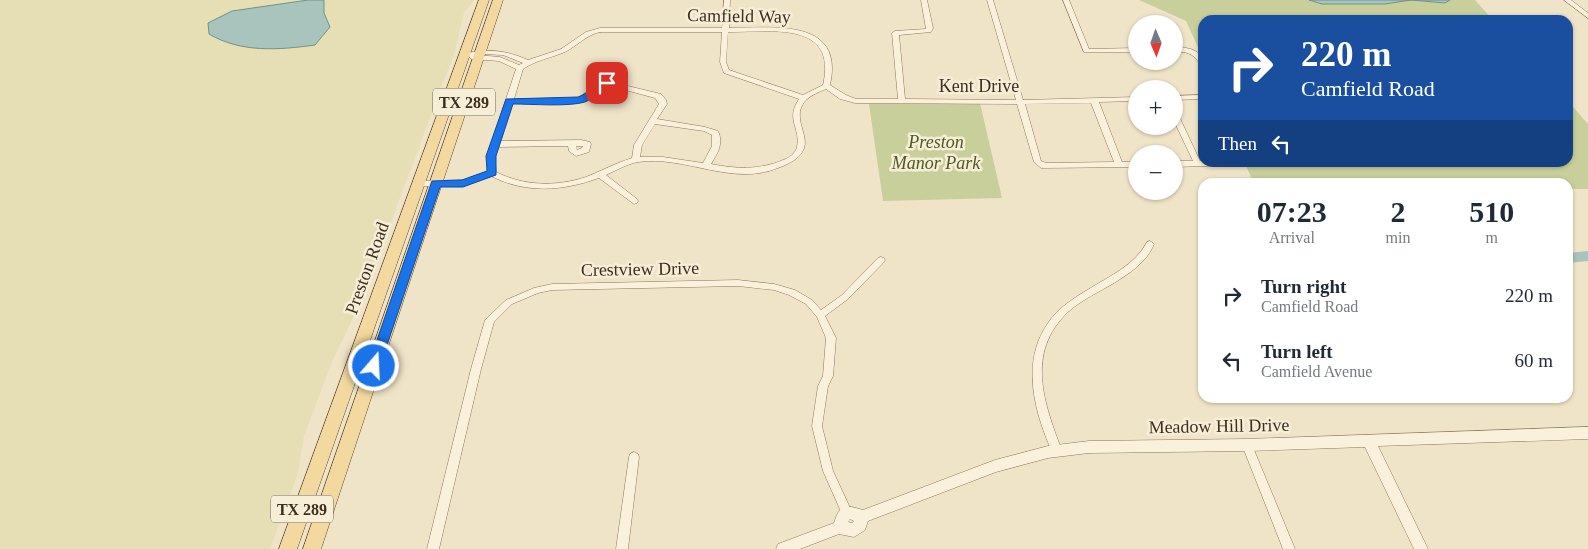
<!DOCTYPE html>
<meta charset="utf-8">
<style>
body{margin:0;font-family:Georgia,serif;background:#f2f2f3;color:#1f2937;height:100vh;display:flex;flex-direction:column;font-size:19px;white-space:nowrap}
*{box-sizing:border-box;margin:0}
p{font-size:16px;color:#747a83}
.icon{flex:none;width:28px;height:28px;fill:none;stroke:currentColor;stroke-width:2;stroke-linecap:round;stroke-linejoin:round}
.map{position:relative;flex:1;overflow:hidden}
.sheet{position:absolute;left:1198px;top:178px;width:375px;height:225px;display:flex;flex-direction:column;background:#fff;border-radius:15px;box-shadow:0 1px 4px #0004}
.sheet>*{flex:none}
.banner{position:absolute;left:1198px;top:15px;width:375px;height:152px;border-radius:15px;box-shadow:0 1px 4px #0004;background:#1a4fa0;color:#fff;overflow:hidden}
.needle{width:32px;rotate:178deg}
.fabs{position:absolute;left:1128px;top:15px;display:grid;gap:10px}
.fabs a{display:grid;place-items:center;width:55px;height:55px;border-radius:50%;background:#fff;box-shadow:0 1px 4px #0004;font-size:25px}
.pin{position:absolute;display:grid;place-items:center;width:42px;height:42px;color:#fff;margin:-21px;border-radius:10px;box-shadow:0 2px 8px #0006}
.me{position:absolute;width:55px;margin:-28px;rotate:19deg;stroke-linejoin:round;filter:drop-shadow(0 0 4px #0008)}
.turn{display:flex;align-items:center;gap:18px;height:105px;padding:0 20px;font-size:22px}
.turn .icon{width:65px;height:65px;stroke-width:2.5}
.turn b{display:block;font-size:35px;line-height:42px}
.then{display:flex;align-items:center;height:48px;padding:0 20px;background:#0003;gap:10px;font-size:19px}
.eta{display:flex;justify-content:space-evenly;align-items:center;height:85px;text-align:center}
.eta b{font-size:30px;font-weight:700;line-height:35px}
ul{padding:0;list-style:none}
li{display:flex;align-items:center;gap:15px;height:65px;padding:0 20px}
li div{flex:1}
li b{display:block;font-size:19px}
li em{font-style:normal}
.map>svg:first-child{display:block}
.farmland{fill:#e6deb5}
.green{fill:#c9cf9b}
.water{fill:#a9c4bc;stroke:#6f938a}
.lines{fill:none;stroke-linecap:round;stroke-linejoin:round}
.river{fill:#a9c4bc;fill-rule:evenodd}
.minor-casing{stroke:#8d765c;stroke-width:1}
.tertiary-casing{stroke:#8d765c;stroke-width:1}
.primary-casing{stroke:#5b4430;stroke-width:1}
.minor{fill:#faf1dc;fill-rule:evenodd}
.tertiary{fill:#faf1dc;fill-rule:evenodd}
.primary{fill:#f3d9a0;fill-rule:evenodd}
.route{fill:#1a73e8;stroke:#114b97}
.labels{text-anchor:middle;dominant-baseline:central;stroke-width:5;stroke-linejoin:round;paint-order:stroke}
.shield{fill:#f7eed8;stroke:#756857;stroke-width:1}
.shield-label{font-size:16px;font-weight:bold;fill:#3d2e20}
.street-label{font-size:18px;fill:#3d2e20;stroke:#f7eed8}
.park-label{font-size:18px;font-style:italic;fill:#4d5a26;stroke:#f7eed8}
</style>
<div class="map">
<svg width="1588" height="549" viewBox="0 0 1588 549">
<rect width="100%" height="100%" fill="#f0e4c8"/>
<path class="farmland" d="M0 0H474L464 13 455 51 361 302 333 359 304 436 298 473 270 549H0Z"/>
<path class="green" d="M1139 0H1475L1493 20H1202V56L1186 21Z
M1568 101 1588 124V189H1568V182H1253L1245 163 1568 162Z
M980 103 1002 198 883 201 869 104Z"/>
<path class="water" d="M308 0H324V13L330 27 315 45C279 50 241 53 209 34L208 23 232 11Z
M1309 0H1450L1445 3 1411 0 1385 4H1322Z"/>
<g class="lines">
<path class="river" d="M1588 251V261L1568 263V253Z"/>
<defs>
<path id="minor" d="M724 0H730L729 28C772 28 845 17 830 85L846 95 856 99H898L892 33 895 31 926 29 921 0H927L933 28 931 32 899 35 905 99 1016 100 987 0H993L1023 100 1136 97V101L1099 102 1122 162 1136 161V167L1041 168 1034 162 1017 104 855 103 840 99 826 89C819 92 811 95 806 100 784 124 832 148 778 168 732 187 685 155 638 162 627 164 617 170 606 175L637 199 638 201 637 203 634 204 599 178C563 191 526 194 491 176L463 186H415L414 184 415 182 418 181 463 180 488 171 487 156 516 69 499 61 472 59 470 58 469 56H463V54C486 48 506 50 528 60L561 49 586 32 600 28H722ZM600 32H722L720 62 724 73 799 99C785 120 801 128 797 147 795 154 789 158 783 160 760 170 736 169 711 164 717 154 724 144 718 131L705 127 657 119 667 104 666 100 661 94 607 81 597 84 578 98 514 99 523 69C536 60 551 58 565 52 577 46 586 35 600 32ZM728 32C770 32 838 20 823 85L803 95 729 70 726 62ZM482 54 503 55 523 63 519 65 500 57 476 55ZM607 85 655 98 659 104 634 145 632 158C616 163 601 171 586 177 556 187 524 186 496 172L495 156 498 147 568 146 569 151 576 156 589 152 591 144 590 142 581 140 500 141 512 103 579 102C590 99 596 89 607 85ZM1091 103 1114 162 1046 163 1041 161 1025 104ZM655 124 704 131 712 135V146L703 163 663 157H640L642 145ZM576 146H583L582 148 577 150Z
M1063 0H1069L1089 49 1136 48V52H1084Z
M1564 0H1571L1588 13V18Z
M1174 48C1186 47 1195 48 1202 57V64H1200C1193 53 1186 51 1174 52Z
M1202 95V99L1174 100V96Z
M1174 112 1178 114 1200 161H1202V162H1238L1237 165 1174 167V161H1193L1174 121Z
M1150 241 1154 244C1147 262 1130 273 1114 283 1099 292 1081 300 1068 312 1025 353 1044 403 1062 451L1061 454 1057 456 1053 454C1035 414 1020 363 1048 323 1058 308 1074 298 1089 289 1110 276 1135 265 1147 242Z
M881 257 884 258 885 260 884 262 848 299 825 316 836 338 833 376 828 386 822 426 833 471 852 512 851 516 847 517 843 516 823 471 812 426 818 386 823 376 826 338 817 317 806 304 789 295 774 290 738 286 552 290 538 293 512 304 494 322 481 369 439 549H427L471 369 485 320 506 300 534 288 552 284 738 280 774 284 795 290 812 300 821 310 842 295 878 258Z
M1247 440 1251 442 1252 445 1295 549H1283L1242 445 1243 442Z
M634 452 638 454 639 457 628 549H616L629 457 630 454Z"/>
<path id="tertiary" d="M1588 427V439L1378 446 1428 549H1414L1365 447 1247 451 1089 453 1048 458 996 472 868 521 865 530 854 537 839 534 800 549H776L778 544 834 523C840 503 846 505 863 510L995 460 1048 446 1089 441 1247 439ZM850 519 854 521 852 523 848 522Z"/>
<path id="primary" d="M479 0H489L297 549H279Z
M493 0H503L321 549H303Z"/>
</defs>
<use href="#minor" class="minor-casing"/>
<use href="#tertiary" class="tertiary-casing"/>
<use href="#primary" class="primary-casing"/>
<use href="#minor" class="minor"/>
<use href="#tertiary" class="tertiary"/>
<use href="#primary" class="primary"/>
</g>
<path class="route" d="M607 80 612 83 610 85C599 87 595 98 585 102 568 107 532 104 513 104L496 156V175L463 187H440L380 366 378 370 374 371 370 370 368 366 432 181 462 180 487 171 486 156 506 99 578 97C590 93 594 83 607 80Z"/>
<g class="labels">
<g class="shield">
<rect x="433" y="88.5" width="62" height="27" rx="4"/>
<rect x="271" y="495.5" width="62" height="27" rx="4"/>
</g>
<g class="shield-label">
<text x="464" y="102">TX 289</text>
<text x="302" y="509">TX 289</text>
</g>
<g class="street-label">
<text transform="translate(739 16) rotate(1)">Camfield Way</text>
<text x="979" y="86">Kent Drive</text>
<text transform="translate(367 268) rotate(-70)">Preston Road</text>
<text transform="translate(640 269) rotate(-1)">Crestview Drive</text>
<text transform="translate(1219 426) rotate(-1)">Meadow Hill Drive</text>
</g>
<g class="park-label">
<text x="936" y="142">Preston<tspan x="936" dy="21">Manor Park</tspan></text>
</g>
</g>
</svg>
<div class="fabs">
<a><svg class="needle" viewBox="-14 -14 28 28"><path d="M0-13l5 13h-10z" fill="#e53935"/><path d="M0 13l5-13h-10z" fill="#747a83"/></svg></a>
<a>+</a>
<a>−</a>
</div>
<div class="pin" style="left:607px;top:83px;background:#d93025"><svg class="icon" aria-label="arrive" viewBox="0 0 24 24"><path d="M6 21V4h12l-3 4 3 4H6"/></svg></div>
<svg class="me" style="left:374px;top:366px" viewBox="-20 -20 40 40"><circle r="17" fill="#1a73e8" stroke="#fff" stroke-width="3"/><path d="M0-11L8 9 0 5-8 9z" fill="#fff"/></svg>
<div class="banner">
<div class="turn"><svg class="icon" aria-label="right" viewBox="0 0 24 24"><path d="M7 20v-9h11M14 6l5 5-5 5"/></svg><div><b>220 m</b>Camfield Road</div></div>
<div class="then">Then<svg class="icon" aria-label="left" viewBox="0 0 24 24"><path d="M17 20v-9H6M10 6l-5 5 5 5"/></svg></div>
</div>
<section class="sheet">
<div class="eta">
<div><b>07:23</b><p>Arrival</p></div>
<div><b>2</b><p>min</p></div>
<div><b>510</b><p>m</p></div>
</div>
<ul>
<li><svg class="icon" aria-label="right" viewBox="0 0 24 24"><path d="M7 20v-9h11M14 6l5 5-5 5"/></svg><div><b>Turn right</b><p>Camfield Road</p></div><em>220 m</em></li>
<li><svg class="icon" aria-label="left" viewBox="0 0 24 24"><path d="M17 20v-9H6M10 6l-5 5 5 5"/></svg><div><b>Turn left</b><p>Camfield Avenue</p></div><em>60 m</em></li>
</ul>
</section>
</div>
